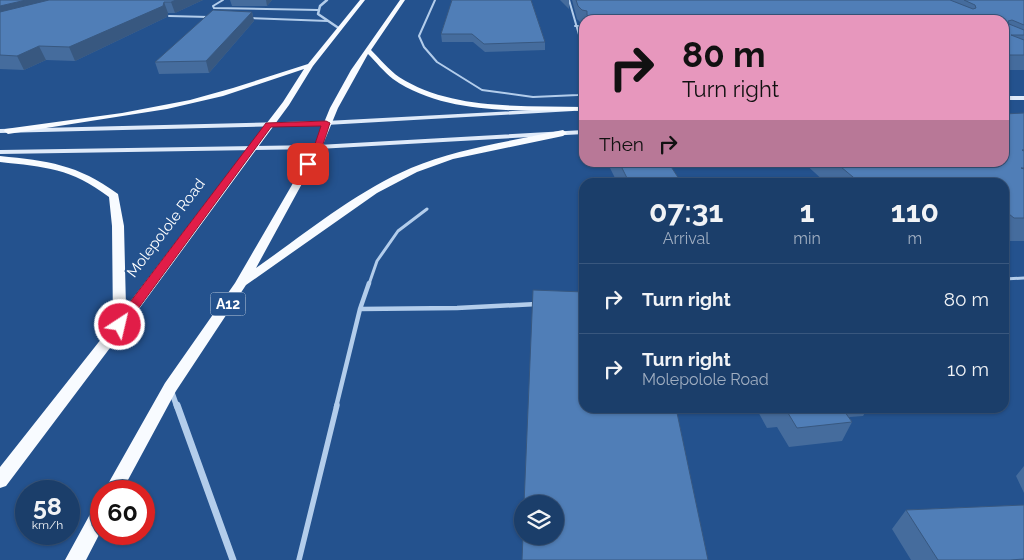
<!DOCTYPE html>
<style>
body{margin:0;font-family:Raleway,sans-serif;background:#244570;color:#f1f3f6;height:100vh;display:flex;flex-direction:column;font-size:19px;white-space:nowrap}
*{box-sizing:border-box;margin:0}
p{font-size:16px;color:#a0aec1}
.icon{flex:none;width:28px;height:28px;fill:none;stroke:currentColor;stroke-width:2;stroke-linecap:round;stroke-linejoin:round}
.map{position:relative;flex:1;overflow:hidden}
.drawer{position:absolute;left:579px;top:178px;width:430px;height:235px;display:flex;flex-direction:column;background:#1b3e6a;border-radius:15px;box-shadow:0 1px 4px #0004,0 0 0 1px #39577e}
.drawer>*{flex:none}
.guide{position:absolute;left:579px;top:15px;width:430px;height:152px;border-radius:15px;box-shadow:0 1px 4px #0004,0 0 0 1px #39577e;background:#e797bd;color:#111;overflow:hidden}
.buttons{position:absolute;left:514px;top:495px;display:grid;gap:10px}
.buttons a{display:grid;place-items:center;width:50px;height:50px;border-radius:50%;background:#1b3e6a;box-shadow:0 1px 4px #0004,0 0 0 1px #39577e;font-size:25px}
.speed{position:absolute;left:15px;top:480px;display:flex;gap:10px;font-size:25px;font-weight:700;text-align:center}
.speed>*{display:grid;place-content:center;width:65px;height:65px;border-radius:50%;background:#1b3e6a;box-shadow:0 1px 4px #0004,0 0 0 1px #39577e;line-height:1}
.speed small{font-size:12px;font-weight:400}
.speed .limit{border:8px solid #d22;background:#fff;color:#111}
.pin{position:absolute;display:grid;place-items:center;width:42px;height:42px;color:#fff;margin:-21px;border-radius:10px;box-shadow:0 2px 8px #0006}
.me{position:absolute;width:55px;margin:-28px;rotate:35deg;stroke-linejoin:round;filter:drop-shadow(0 0 4px #0008)}
.turn{display:flex;align-items:center;gap:18px;height:105px;padding:0 20px;font-size:22px}
.turn .icon{width:65px;height:65px;stroke-width:2.5}
.turn b{display:block;font-size:35px;line-height:42px}
.then{display:flex;align-items:center;height:48px;padding:0 20px;background:#0003;gap:10px;font-size:19px}
.eta{display:flex;justify-content:space-evenly;align-items:center;height:85px;text-align:center}
.eta b{font-size:30px;font-weight:700;line-height:35px}
ul{padding:0;list-style:none}
li{display:flex;align-items:center;gap:15px;height:70px;padding:0 20px;border-top:1px solid #39577e}
li div{flex:1}
li b{display:block;font-size:19px}
li em{font-style:normal}
.map>svg:first-child{display:block}
.lines{fill:none;stroke-linecap:round;stroke-linejoin:round}
.lane-far3{stroke:#b3cdeb;stroke-width:2}
.lane-far2{stroke:#b3cdeb;stroke-width:3}
.lane-far1{stroke:#b3cdeb;stroke-width:4.5}
.lane{stroke:#b3cdeb;stroke-width:5.5}
.street-far2{stroke:#b3cdeb;stroke-width:2.5}
.street-far1{stroke:#b3cdeb;stroke-width:5.5}
.street{stroke:#b3cdeb;stroke-width:7}
.secondary{fill:#dfeaf9;fill-rule:evenodd}
.primary{fill:#f8fbff;fill-rule:evenodd}
.wall{fill:#456c9d}
.shaded-wall{fill:#385880}
.building{fill:#507eb7;stroke:#385880}
.route{fill:#e11d48;stroke:#92132f}
.labels{text-anchor:middle;dominant-baseline:central;stroke-width:4;stroke-linejoin:round;paint-order:stroke}
.shield{fill:#24528e;stroke:#bdcbdd;stroke-width:1}
.shield-label{font-size:14px;font-weight:bold;fill:#fff}
.street-label{font-size:15px;fill:#fff;stroke:#24528e}
</style>
<div class="map">
<svg width="1024" height="560" viewBox="0 0 1024 560">
<rect width="100%" height="100%" fill="#24528e"/>
<g class="lines">
<path class="lane-far3" d="M223 0 213 6 214 8 318 10
M435 0 419 36 424 47 437 62 482 90 533 97 578 95 584 90
M569 0 584 52
M169 16 209 17
M249 18 328 21
M575 26H584"/>
<path class="lane-far2" d="M1004 279 1024 278
M369 284 377 261 398 231 427 209"/>
<path class="lane-far1" d="M360 309 457 308 537 304
M336 407 360 309 369 283"/>
<path class="lane" d="M299 560 337 405"/>
<path class="street-far2" d="M327 0 320 6 318 14 340 29"/>
<path class="street-far1" d="M171 390 177 407"/>
<path class="street" d="M177 405 233 560"/>
<path class="secondary" d="M1004 96H1024V100H1004Z
M571 108 574 110 573 111 326 125 0 133V129L326 121Z
M584 130V134L318 149 0 154V150L318 145Z"/>
<path class="primary" d="M360 0H365L313 66 289 105 125 328 6 486 0 488V467L113 324 112 226 109 197C71 168 45 167 0 162V156C48 161 77 164 118 194L124 226 126 307 283 102 304 69 223 96 167 109 8 134 4 131 5 129 122 113 190 100 233 88 308 64Z
M400 0H405L371 50C380 59 389 70 399 77 452 111 523 105 584 107V111C522 110 446 116 393 79 384 72 376 62 368 54L338 108 322 147 256 268C306 233 355 192 411 168 458 148 513 141 563 130L567 133 563 136 453 159 417 172 377 193 246 285 176 391 122 491H104L165 383 235 283 314 147 330 108 351 70Z
M101 504V531L86 560H65L94 507Z"/>
</g>
<path class="wall" d="M0 0H203L175 13H168L167 17 75 61 46 60 24 70 0 69Z
M230 0H272L267 6H232Z
M451 0H531L545 42V50L485 52 473 42H442L441 34 452 1Z
M560 0H569V9Z
M572 0H1024V70H1004V20H584V24L581 23 577 19Z
M252 12 254 21 209 73 159 74 155 62Z
M1024 113V241H1004V182H825L803 162H1004Z
M607 162H668L681 182H617Z
M756 408H868L863 416 849 417 852 422 842 441 789 447 777 427 767 428Z
M1024 466V493L1016 476Z
M1024 505V560H911L892 529 906 510Z"/>
<path class="shaded-wall" d="M26 0H86L0 19V6Z
M176 0H203L175 13 171 2Z
M266 0H272L267 6Z
M164 2 168 13 167 17 75 61 69 47Z
M252 12 254 21 209 73 206 61Z
M39 46 46 60 24 70 17 56Z"/>
<path class="building" d="M0 0H26L0 6Z
M49 0H176L171 2H164L163 6 69 47 39 46 17 56 0 55V12Z
M452 0H531L545 42 484 44 472 34H441Z
M576 0H950L973 9 976 8 975 5 964 0H1024V25L1012 20 1008 21 1009 24 1024 30V35H1011L1024 40V55H1004V20H592L587 15V11L582 10 578 6Z
M213 10 252 12 206 61 155 62Z
M1024 113V150H1022L1024 151V168H1021L1024 169V218H1014L1004 210V182H859L835 162H1004V114Z
M619 162H668L681 182H629Z
M533 290 584 292V408H676L708 560H522L523 536H555V504H524Z
M774 408H842L852 422 797 428 785 408 774 409Z
M1024 505V559L1010 560H938L906 510Z"/>
<path class="route" d="M326 121 330 123C326 135 319 162 308 167L304 164 314 147 321 126 271 127 124 328H115L114 325 115 322 266 123Z"/>
<g class="labels">
<rect class="shield" x="210.5" y="292.5" width="35" height="23" rx="4"/>
<g class="shield-label">
<text x="228" y="304">A12</text>
</g>
<g class="street-label">
<text transform="translate(166 228) rotate(-53)">Molepolole Road</text>
</g>
</g>
</svg>
<div class="buttons">
<a><svg class="icon" aria-label="layers" viewBox="0 0 24 24"><path d="M12 4l9 5-9 5-9-5zM3 14l9 5 9-5"/></svg></a>
</div>
<div class="speed"><div>58<small>km/h</small></div><div class="limit">60</div></div>
<div class="pin" style="left:308px;top:164px;background:#d93025"><svg class="icon" aria-label="arrive" viewBox="0 0 24 24"><path d="M6 21V4h12l-3 4 3 4H6"/></svg></div>
<svg class="me" style="left:120px;top:325px" viewBox="-20 -20 40 40"><circle r="17" fill="#e11d48" stroke="#fff" stroke-width="3"/><path d="M0-11L8 9 0 5-8 9z" fill="#fff"/></svg>
<div class="guide">
<div class="turn"><svg class="icon" aria-label="right" viewBox="0 0 24 24"><path d="M7 20v-9h11M14 6l5 5-5 5"/></svg><div><b>80 m</b>Turn right</div></div>
<div class="then">Then<svg class="icon" aria-label="right" viewBox="0 0 24 24"><path d="M7 20v-9h11M14 6l5 5-5 5"/></svg></div>
</div>
<section class="drawer">
<div class="eta">
<div><b>07:31</b><p>Arrival</p></div>
<div><b>1</b><p>min</p></div>
<div><b>110</b><p>m</p></div>
</div>
<ul>
<li><svg class="icon" aria-label="right" viewBox="0 0 24 24"><path d="M7 20v-9h11M14 6l5 5-5 5"/></svg><div><b>Turn right</b></div><em>80 m</em></li>
<li><svg class="icon" aria-label="right" viewBox="0 0 24 24"><path d="M7 20v-9h11M14 6l5 5-5 5"/></svg><div><b>Turn right</b><p>Molepolole Road</p></div><em>10 m</em></li>
</ul>
</section>
</div>
